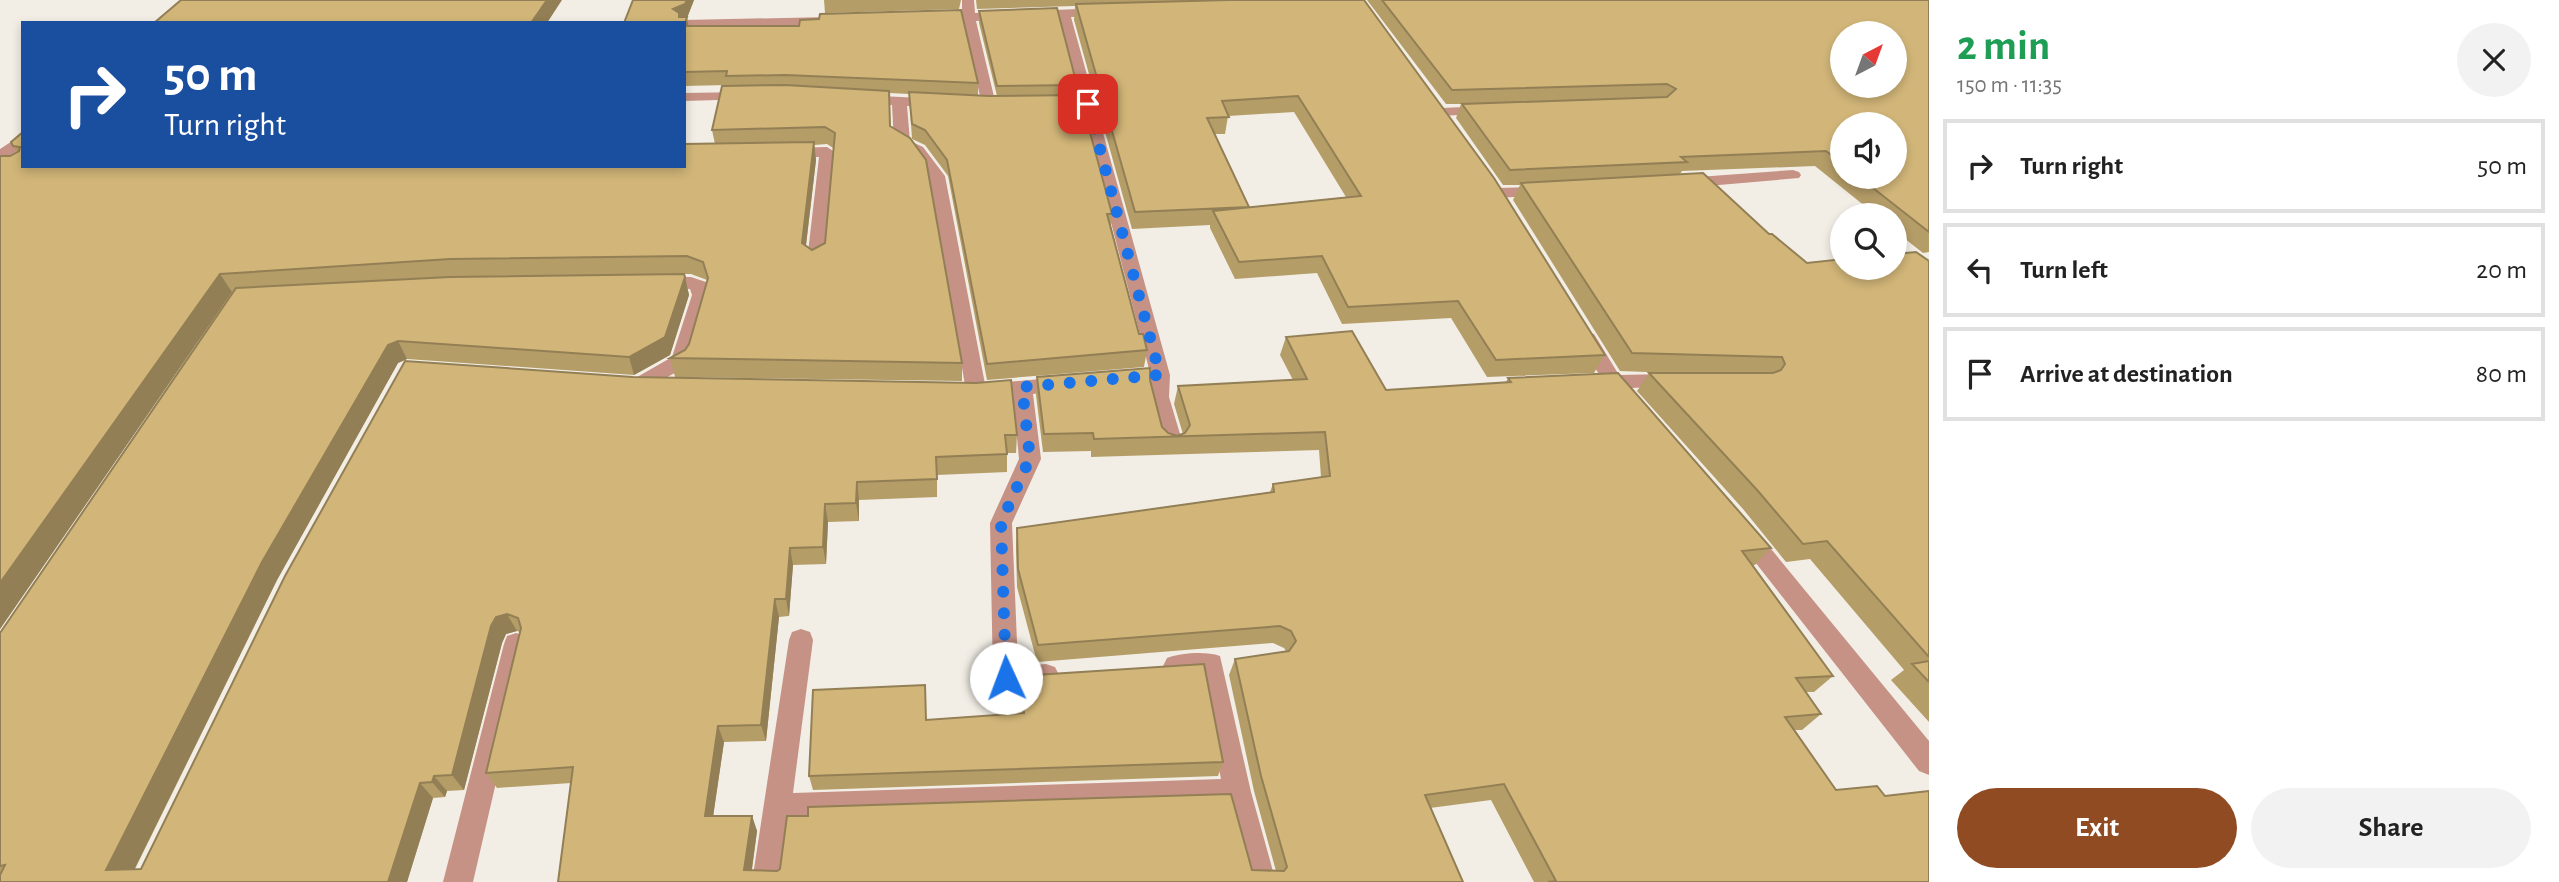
<!DOCTYPE html>
<meta charset="utf-8">
<style>
body{margin:0;font-family:"Alegreya Sans",sans-serif;background:#f2f2f2;color:#222;height:100vh;display:flex;flex-direction:column;font-size:26px;white-space:nowrap}
*{box-sizing:border-box;margin:0}
p{font-size:23px;color:#767676}
.icon{flex:none;width:38px;height:38px;fill:none;stroke:currentColor;stroke-width:2;stroke-linecap:round;stroke-linejoin:round}
.map{position:relative;flex:1;overflow:hidden}
.details{display:flex;flex-direction:column;background:#fff;width:630px}
.details>*{flex:none}
.guide{position:absolute;left:21px;top:21px;width:665px;height:147px;border-radius:0px;box-shadow:0 4px 10px #0003;background:#1a4fa0;color:#fff;overflow:hidden}
.needle{width:46px;rotate:41deg}
.tools{position:absolute;left:1830px;top:21px;display:grid;gap:14px}
.tools a{display:grid;place-items:center;width:77px;height:77px;border-radius:50%;background:#fff;box-shadow:0 4px 10px #0003;font-size:35px}
.pin{position:absolute;display:grid;place-items:center;width:60px;height:60px;color:#fff;margin:-30px;border-radius:14px;box-shadow:0 4px 10px #0006}
.me{position:absolute;width:77px;margin:-38px;rotate:358deg;stroke-linejoin:round;filter:drop-shadow(0 0 5px #0008)}
.turn{display:flex;align-items:center;gap:24px;height:147px;padding:0 28px;font-size:32px}
.turn .icon{width:91px;height:91px;stroke-width:2.5}
.turn b{display:block;font-size:49px;line-height:60px}
.round{display:grid;place-items:center;flex:none;width:74px;height:74px;border-radius:37px;background:#f2f2f2}
.overview{display:flex;align-items:center;justify-content:space-between;height:119px;padding:0 28px}
h1{font-size:42px;font-weight:600;line-height:52px;color:#1e9e55}
.button{display:flex;gap:14px;margin-top:auto;padding:14px 28px}
.button a{flex:1;height:80px;border-radius:42px;background:#904b22;color:#fff;font-size:28px;font-weight:600;line-height:80px;text-align:center}
.button a+a{background:#f2f2f2;color:#222}
ul{padding:0;list-style:none}
li{display:flex;align-items:center;gap:21px;height:94px;margin:0 14px 10px;padding:0 14px;border:4px solid #e0e0e0;border-radius:0px}
li div{flex:1}
li b{display:block;font-size:26px}
li em{font-style:normal}
main{display:flex;flex:1;min-height:0}
.map>svg:first-child{display:block}
.lines{fill:none;stroke-linecap:round;stroke-linejoin:round}
.minor{fill:#c69286;fill-rule:evenodd}
.wall{fill:#b59d68;fill-rule:evenodd}
.shaded-wall{fill:#937f55}
.building{fill:#d2b679;stroke:#937f55;stroke-width:2;fill-rule:evenodd}
.route{stroke:#1a73e8;stroke-width:12;stroke-dasharray:0 21.6}
</style>
<main>
<div class="map">
<svg width="1929" height="882" viewBox="0 0 1929 882">
<rect width="100%" height="100%" fill="#f2eee6"/>
<g class="lines">
<path class="minor" d="M962 0H974L975 13 1104 8 1110 12 1104 16 1071 17 1170 375 1169 397 1183 444 1179 449 1172 452 1165 449 1161 444 1149 397 1150 383H1116L1113 378 1116 373 1149 369 1058 18 976 21 996 105 989 109 982 105 963 21 937 22 930 18 937 14 962 13Z
M828 17 835 21 833 24 684 28V23H678L684 20Z
M746 92 753 96 751 99 684 101V93Z
M862 95 939 99 946 103 939 107 907 106 910 141 923 147 945 176 985 384 1063 377 1070 379 1073 384 1070 389 1033 394 1041 459 1012 523 1018 666 1046 664 1055 667 1059 675 1055 683C1039 689 1013 692 997 686L993 678 990 523 1019 459 1013 395 984 398 969 396 966 391 929 176 913 153 894 143 892 105 857 102 855 99Z
M1488 106 1493 107 1495 110 1493 113 1441 116 1434 112 1441 108Z
M23 134V147L0 162V149Z
M827 147 835 152 825 261 816 266 807 261 819 157 788 158 780 153 788 148Z
M1793 170 1799 172 1801 175 1799 178 1684 188 1676 183 1684 178Z
M1543 187 1551 192 1549 195 1497 198 1489 193 1497 188Z
M658 277H691L706 282 710 295 688 366 639 392 632 390 629 385 632 380 672 357 692 295 690 289 652 287 649 283Z
M1587 332 1594 334 1619 375 1669 374 1676 376 1679 381 1676 386 1631 388 1635 395 1632 400H1618L1608 389 1597 387 1594 382 1600 376 1577 338 1580 334Z
M1745 524 1753 527 1929 741V775L1919 771 1737 539 1734 533 1737 527Z
M801 629 810 632 813 640 793 793 1221 779 1201 676 1176 677 1167 674 1163 666 1167 658C1182 653 1205 651 1220 656L1251 792 1276 882H1246L1227 806 790 820 782 882H752L789 640 792 632Z
M516 633 525 636 528 644 473 882H443L504 644 507 636Z"/>
</g>
<path class="wall" d="M633 0H694L687 18 689 26H799L800 20 819 19 820 14 961 10 978 83V96H997L979 23V11L1057 8 1077 85 1076 95H1080L1112 214 1111 226 1139 334H1143L1147 350 1144 367 987 380 948 176 925 145 912 139 909 94 889 93 890 126 910 138 926 160 962 363V381L675 377 670 358 685 350 689 344 707 281V280L691 274H684L689 295 670 355 634 375 407 359 398 363 277 580 135 869H141L285 576 405 361 633 377 976 383 1011 380 1017 435 1016 453H1007V472L937 475V497L859 500V521L828 522 826 564 793 565 789 616 779 617 766 741 724 742 713 816H752L757 831 752 870 777 871 780 869 787 816H808V807L1231 794 1252 870 1276 871 1254 791 1229 675 1235 659 1286 651 1284 648 1273 643 1037 662 1017 587 1016 546 1017 528 1270 492 1273 484 1321 477 1319 450 1091 457V451L1043 452 1036 395 1037 377 1150 368V380L1162 427 1168 433 1177 436 1183 434 1174 404 1178 386 1293 380 1280 355 1286 337 1352 331 1386 390 1506 382 1508 378 1618 373 1771 548 1755 565H1753L1833 676 1814 692H1806L1821 714 1802 730H1795L1836 790 1877 786 1885 796 1929 791V882H1534L1491 800 1430 808 1463 882H558L571 783 497 788 486 773 520 632 517 631 506 634 502 643 464 790 447 791 445 797 433 798 407 882H0V633L233 291 232 292 0 629V156H10L17 152 13 146 11 142 23 132V166H684V144H715L712 130 722 86 727 85 684 86V23H624ZM827 144 833 148 825 243 812 250 806 246 816 160 814 145Z
M824 0H961L959 9 825 13Z
M976 0H1364L1605 355 1594 373 1487 377 1451 318 1342 324 1317 273 1235 279 1210 228V225L1132 229 1074 20 1075 6 977 9ZM1294 112 1346 197 1249 207 1214 134H1225L1228 116Z
M1367 0H1929V252L1923 253 1895 231V215H1876L1815 166 1682 171 1680 174 1769 234 1807 263 1929 261V722L1891 680 1904 670 1810 559 1786 562 1743 509 1637 391 1649 373H1673L1620 371 1513 200 1520 185H1503L1456 118 1461 104H1446ZM1843 124 1895 177H1843Z
M1020 676 1223 762 1218 776 813 790 809 776 1021 713 1019 691Z"/>
<path class="shaded-wall" d="M547 0H562L547 23H531Z
M687 0H694L687 18 689 30 675 22 673 9Z
M814 142 816 160 804 261 802 243Z
M220 274 232 292 0 629V583Z
M685 277 689 295 670 355 634 375 629 357Z
M398 341 407 359 398 363 277 580 128 882 106 870 262 562 388 345Z
M857 482 859 500V521L856 503Z
M825 504 828 522 826 564 823 547Z
M790 548 793 565 789 616 786 599Z
M775 599 779 617 766 741 761 725Z
M507 614 517 631 506 634 502 643 464 790 452 775 491 626 496 617Z
M718 726 724 742 711 831 705 816Z
M434 776 447 791 445 797 432 782Z
M420 783 433 798 407 882H388Z
M752 816 757 831 750 882 744 870Z"/>
<path class="building" d="M181 0H547L531 23H154Z
M633 0H687L685 4 673 9 679 13V17H687L684 26V23H624Z
M1229 0H1364L1494 178 1605 355 1496 360 1458 301 1348 307 1322 256 1239 262 1213 211 1361 196 1298 96 1222 101 1229 117 1207 118 1249 207 1135 212 1076 4Z
M1382 0H1929V232L1859 177H1895V124H1843V164L1826 151 1681 157 1687 162 1510 170 1462 104 1667 97 1676 89 1667 84 1452 90ZM1843 33H1895V86H1843Z
M1057 8 1077 85 997 86 979 11Z
M961 10 978 83 785 75 726 76 727 71 684 72V26H799L800 20 819 19 820 14Z
M785 85 889 91 890 126 910 138 926 160 962 363 670 358 685 350 689 344 708 278 703 262 687 256 450 259 220 274 0 583V156H10L19 151 20 147 13 146 11 142 23 132V166H684V144L814 142 802 243 812 250 825 243 835 133 825 127 712 130 722 86Z
M909 92 989 96 1080 95 1112 214H1107L1139 334H1143L1147 350 987 364 947 160 925 130 912 124Z
M1703 173 1769 234H1772L1807 263 1843 259V268H1895V254L1916 252 1929 261V657L1827 541 1803 544 1758 491 1649 373H1773L1781 370 1785 364 1782 357 1632 353 1521 183Z
M684 274 685 277 665 337 629 357 398 341 388 345 262 562 106 870 141 869 285 576 405 361 633 377 976 383 1011 380 1017 435H1005L1007 454 936 457 937 479 857 482 856 503 825 504 823 547 790 548 786 599H775L761 725 718 726 705 816H752L744 870 777 871 780 869 787 816H808V807L1231 794 1252 870 1284 871 1287 867 1261 776 1235 659 1289 651 1296 641 1291 631 1280 626 1038 645 1018 569 1017 528 1274 492 1273 484 1330 476 1325 432 1094 439 1093 433 1044 434 1037 377 1150 368V380L1162 427 1168 433 1177 436 1185 433 1190 425 1178 386 1307 379 1286 337 1352 331 1386 390 1511 382 1508 378 1618 373 1771 548 1742 551 1833 676 1796 678 1821 714 1785 717 1836 790 1877 786 1885 796 1929 791V882H1548L1556 881 1504 784 1425 795 1463 882H558L573 767 486 773 521 628 518 618 507 614 496 617 491 626 452 775 434 776 432 782 420 783 388 882H0V875L5 865 0 866V633L236 288 450 277Z
M1929 661V682L1912 664Z
M1204 664 1223 762 809 776 813 690 925 685 926 720 1024 713 1020 676Z"/>
<g class="lines">
<path class="route" d="M1006 678 1001 523 1030 458 1022 387 1160 375 1088 104"/>
</g>
</svg>
<div class="tools">
<a><svg class="needle" viewBox="-14 -14 28 28"><path d="M0-13l5 13h-10z" fill="#e53935"/><path d="M0 13l5-13h-10z" fill="#767676"/></svg></a>
<a><svg class="icon" aria-label="sound" viewBox="0 0 24 24"><path d="M4 9h4l5-4v14l-5-4H4zM17 9q2 3 0 6"/></svg></a>
<a><svg class="icon" aria-label="search" viewBox="0 0 24 24"><circle cx="10" cy="10" r="6"/><path d="M15 15l6 6"/></svg></a>
</div>
<div class="pin" style="left:1088px;top:104px;background:#d93025"><svg class="icon" aria-label="arrive" viewBox="0 0 24 24"><path d="M6 21V4h12l-3 4 3 4H6"/></svg></div>
<svg class="me" style="left:1006px;top:678px" viewBox="-20 -20 40 40"><circle r="19" fill="#fff"/><path d="M0-13L10 11 0 6-10 11z" fill="#1a73e8"/></svg>
<div class="guide">
<div class="turn"><svg class="icon" aria-label="right" viewBox="0 0 24 24"><path d="M7 20v-9h11M14 6l5 5-5 5"/></svg><div><b>50 m</b>Turn right</div></div>
</div>
</div>
<section class="details">
<div class="overview"><div><h1>2 min</h1><p>150 m · 11:35</p></div><a class="round"><svg class="icon" aria-label="close" viewBox="0 0 24 24"><path d="M6 6l12 12M18 6L6 18"/></svg></a></div>
<ul>
<li><svg class="icon" aria-label="right" viewBox="0 0 24 24"><path d="M7 20v-9h11M14 6l5 5-5 5"/></svg><div><b>Turn right</b></div><em>50 m</em></li>
<li><svg class="icon" aria-label="left" viewBox="0 0 24 24"><path d="M17 20v-9H6M10 6l-5 5 5 5"/></svg><div><b>Turn left</b></div><em>20 m</em></li>
<li><svg class="icon" aria-label="arrive" viewBox="0 0 24 24"><path d="M6 21V4h12l-3 4 3 4H6"/></svg><div><b>Arrive at destination</b></div><em>80 m</em></li>
</ul>
<div class="button"><a>Exit</a><a>Share</a></div>
</section>
</main>
